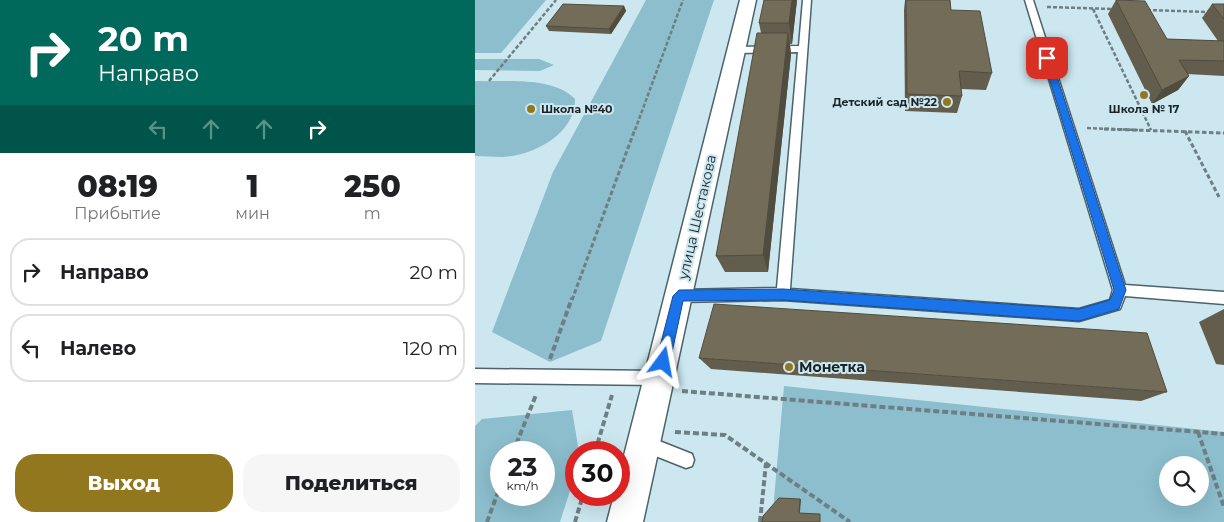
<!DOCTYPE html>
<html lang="ru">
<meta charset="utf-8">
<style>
body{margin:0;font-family:Montserrat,sans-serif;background:#f6f6f6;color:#202124;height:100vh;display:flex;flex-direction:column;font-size:19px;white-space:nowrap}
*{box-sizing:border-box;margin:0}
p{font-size:16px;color:#757577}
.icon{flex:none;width:28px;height:28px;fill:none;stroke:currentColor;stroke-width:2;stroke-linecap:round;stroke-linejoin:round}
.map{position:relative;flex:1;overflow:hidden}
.sheet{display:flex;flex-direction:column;background:#fff;width:475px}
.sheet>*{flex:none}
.top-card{background:#00695c;color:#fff;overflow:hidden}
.fabs{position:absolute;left:684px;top:456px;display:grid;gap:10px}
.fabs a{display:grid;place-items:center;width:50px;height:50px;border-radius:50%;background:#fff;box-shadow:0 5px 20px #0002;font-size:25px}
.speed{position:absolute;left:15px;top:441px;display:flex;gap:10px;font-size:25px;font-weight:700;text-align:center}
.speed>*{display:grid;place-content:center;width:65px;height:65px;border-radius:50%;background:#fff;box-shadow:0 5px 20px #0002;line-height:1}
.speed small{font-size:12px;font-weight:400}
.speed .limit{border:8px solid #d22;background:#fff;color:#111}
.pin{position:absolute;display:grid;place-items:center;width:42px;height:42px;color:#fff;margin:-21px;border-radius:10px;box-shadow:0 2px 8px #0006}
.me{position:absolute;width:55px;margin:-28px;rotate:13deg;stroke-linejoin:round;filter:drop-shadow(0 0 4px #0008)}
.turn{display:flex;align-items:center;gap:18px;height:105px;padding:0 15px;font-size:22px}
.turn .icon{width:65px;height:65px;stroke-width:2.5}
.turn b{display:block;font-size:35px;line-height:42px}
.lanes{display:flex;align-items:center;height:48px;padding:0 15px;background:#0003;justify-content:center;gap:25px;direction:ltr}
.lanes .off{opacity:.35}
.eta{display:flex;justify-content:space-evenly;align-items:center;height:85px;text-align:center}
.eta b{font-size:30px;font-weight:800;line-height:35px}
.cta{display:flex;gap:10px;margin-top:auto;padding:10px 15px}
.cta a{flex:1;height:58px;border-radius:20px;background:#93771e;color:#fff;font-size:20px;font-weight:800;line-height:58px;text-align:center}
.cta a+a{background:#f6f6f6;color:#202124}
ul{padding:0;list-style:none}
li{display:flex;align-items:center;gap:15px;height:68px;margin:0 10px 8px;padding:0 5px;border:2px solid #e0e0e0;border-radius:20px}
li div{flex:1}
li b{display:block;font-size:19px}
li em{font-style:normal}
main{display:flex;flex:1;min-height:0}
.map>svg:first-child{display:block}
.green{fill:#8cbecd;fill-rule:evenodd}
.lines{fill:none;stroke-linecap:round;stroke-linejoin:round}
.service-casing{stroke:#4c636b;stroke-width:3}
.minor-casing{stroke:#4c636b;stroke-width:3}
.path-far2{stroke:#6d7f84;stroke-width:2.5;stroke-dasharray:4 2;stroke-linecap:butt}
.path-far1{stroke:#6d7f84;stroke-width:3;stroke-dasharray:4.5 2.5;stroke-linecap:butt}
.path{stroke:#6d7f84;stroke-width:4;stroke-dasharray:6 3;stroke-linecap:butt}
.service{fill:#fff;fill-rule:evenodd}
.minor{fill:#fff;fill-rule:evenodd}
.wall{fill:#635d4d}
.shaded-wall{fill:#504c3e}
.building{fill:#736c59;stroke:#504c3e}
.route{fill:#1a73e8;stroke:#114b97}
.poi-dot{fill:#93771e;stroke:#cce7ef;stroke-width:2}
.labels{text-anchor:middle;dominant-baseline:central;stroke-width:4;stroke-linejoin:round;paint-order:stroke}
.far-poi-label{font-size:11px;font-weight:bold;fill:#1a2427;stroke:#cce7ef;text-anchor:end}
.street-label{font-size:14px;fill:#1a2427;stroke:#cce7ef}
.poi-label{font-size:14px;font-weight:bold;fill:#1a2427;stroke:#cce7ef;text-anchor:start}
</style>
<main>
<section class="sheet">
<div class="top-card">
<div class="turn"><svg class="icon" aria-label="right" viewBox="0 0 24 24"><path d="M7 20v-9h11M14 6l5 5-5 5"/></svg><div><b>20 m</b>Направо</div></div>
<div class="lanes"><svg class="icon off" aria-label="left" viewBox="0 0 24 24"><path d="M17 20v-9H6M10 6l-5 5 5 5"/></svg><svg class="icon off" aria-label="ahead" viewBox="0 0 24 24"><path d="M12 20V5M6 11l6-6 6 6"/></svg><svg class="icon off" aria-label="ahead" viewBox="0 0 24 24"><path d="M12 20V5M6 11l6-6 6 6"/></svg><svg class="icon" aria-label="right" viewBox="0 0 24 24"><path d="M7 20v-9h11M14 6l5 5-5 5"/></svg></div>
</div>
<div class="eta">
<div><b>08:19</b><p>Прибытие</p></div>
<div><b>1</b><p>мин</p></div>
<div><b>250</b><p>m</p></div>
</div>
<ul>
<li><svg class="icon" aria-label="right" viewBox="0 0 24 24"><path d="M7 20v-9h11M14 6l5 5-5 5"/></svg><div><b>Направо</b></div><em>20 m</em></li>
<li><svg class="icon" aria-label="left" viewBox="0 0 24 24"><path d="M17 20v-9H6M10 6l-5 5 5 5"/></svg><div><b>Налево</b></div><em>120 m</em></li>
</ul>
<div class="cta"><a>Выход</a><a>Поделиться</a></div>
</section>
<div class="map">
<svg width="749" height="522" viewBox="0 0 749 522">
<rect width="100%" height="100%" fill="#cce7ef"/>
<path class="green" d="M0 0H71L26 53H0Z
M171 0H239L126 341 75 362 17 332 78 172Z
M0 59H64L79 65 65 71 0 70Z
M0 81C31 82 78 76 100 99 101 134 57 156 27 157 18 157 9 156 0 156Z
M309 386 749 432V522H297ZM692 465H725V498H692Z
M97 410 104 452H101V472L85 522H0V426L7 419ZM26 452H69V495H26Z"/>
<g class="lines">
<defs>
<path id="service" d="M328 0H336L315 289 604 309 635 300 638 290 550 0H558L650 285 749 292V304L650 296 645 309 604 321 308 300 204 302 199 300 197 296 199 292 204 290 302 288 323 52 262 53 258 50 262 47 324 46Z
M0 369 184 371 189 373 191 378 189 383 184 385 0 383Z
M169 435 217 454 219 460 217 466 211 468 163 449 161 443 163 437Z"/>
<path id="minor" d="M265 0H281L168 522H132L139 495H144V475Z"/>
</defs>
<use href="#service" class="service-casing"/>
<use href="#minor" class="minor-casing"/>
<path class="path-far2" d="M572 7 638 9
M618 9 676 130
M672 10 733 12
M14 81 81 0
M612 128 663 130
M160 130 208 0"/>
<path class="path-far1" d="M629 129 749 133
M710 131 744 197
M97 300 160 129"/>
<path class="path" d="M75 359 97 298
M207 391 749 434
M200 432 250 435 375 522
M723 432 749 507
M38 452 61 395
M120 452 137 395
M12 522 26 484
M100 522 108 495
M285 522 291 463"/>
<use href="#service" class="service"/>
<use href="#minor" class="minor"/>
</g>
<path class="wall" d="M322 0 317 44H315L316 54 293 272H250L241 256 286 33 284 23Z
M430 0H475L476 10 517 73 511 90 486 89 487 96 482 113 430 111 429 10Z
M641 0 692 39 743 41 727 18 737 4H749V76L712 74 714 76 703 90 677 104 633 14Z
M149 6 151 11 136 34 74 31 71 26Z
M749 309V365L741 364 724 322Z
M224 358 692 392 666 401 236 369Z"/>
<path class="shaded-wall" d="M317 0H322L317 44 314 23Z
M149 6 151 11 136 34 134 29Z
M313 33 316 54 293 272 288 255Z
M714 76 703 90 677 104 687 90Z
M325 499H326L325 512 324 513Z"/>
<path class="building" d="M289 0H317L314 23H284Z
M431 0H475L476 10 505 11 517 73 484 71 487 96 432 94Z
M641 0 670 1 692 39 749 41V61L704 60 714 76 687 90Z
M88 4 149 6 134 29 71 26Z
M737 4H749V19Z
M282 33H313L288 255 241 256Z
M239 304 672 333 692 392 224 358Z
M304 498 325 499 324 513 345 514V522H287L288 516Z"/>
<path class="route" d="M572 56 576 58 651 290 644 309 604 321 308 300 208 301 195 362 193 366 188 368 183 366 181 362 198 296 204 290 308 289 604 309 635 300 639 290 568 58Z"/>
<g class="poi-dot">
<circle cx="669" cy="95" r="5"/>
<circle cx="472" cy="102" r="5"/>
<circle cx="56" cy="109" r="5"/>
<circle cx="314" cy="367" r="5"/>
</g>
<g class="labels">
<g class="far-poi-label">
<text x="462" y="102">Детский сад №22</text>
<text x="66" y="109" text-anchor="start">Школа №40</text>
<text x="669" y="109" text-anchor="middle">Школа № 17</text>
</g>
<g class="street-label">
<text transform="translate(222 217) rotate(-77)">улица Шестакова</text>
</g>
<g class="poi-label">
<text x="324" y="367">Монетка</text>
</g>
</g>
</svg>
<div class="fabs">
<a><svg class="icon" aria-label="search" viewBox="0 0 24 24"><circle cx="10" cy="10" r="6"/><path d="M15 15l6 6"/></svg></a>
</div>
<div class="speed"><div>23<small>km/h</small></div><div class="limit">30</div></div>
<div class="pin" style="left:572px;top:58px;background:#d93025"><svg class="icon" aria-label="arrive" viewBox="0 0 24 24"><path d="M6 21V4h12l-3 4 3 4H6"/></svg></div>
<svg class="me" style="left:188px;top:362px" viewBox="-20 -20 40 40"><path d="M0-17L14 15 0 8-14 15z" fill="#1a73e8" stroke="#fff" stroke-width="4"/></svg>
</div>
</main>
